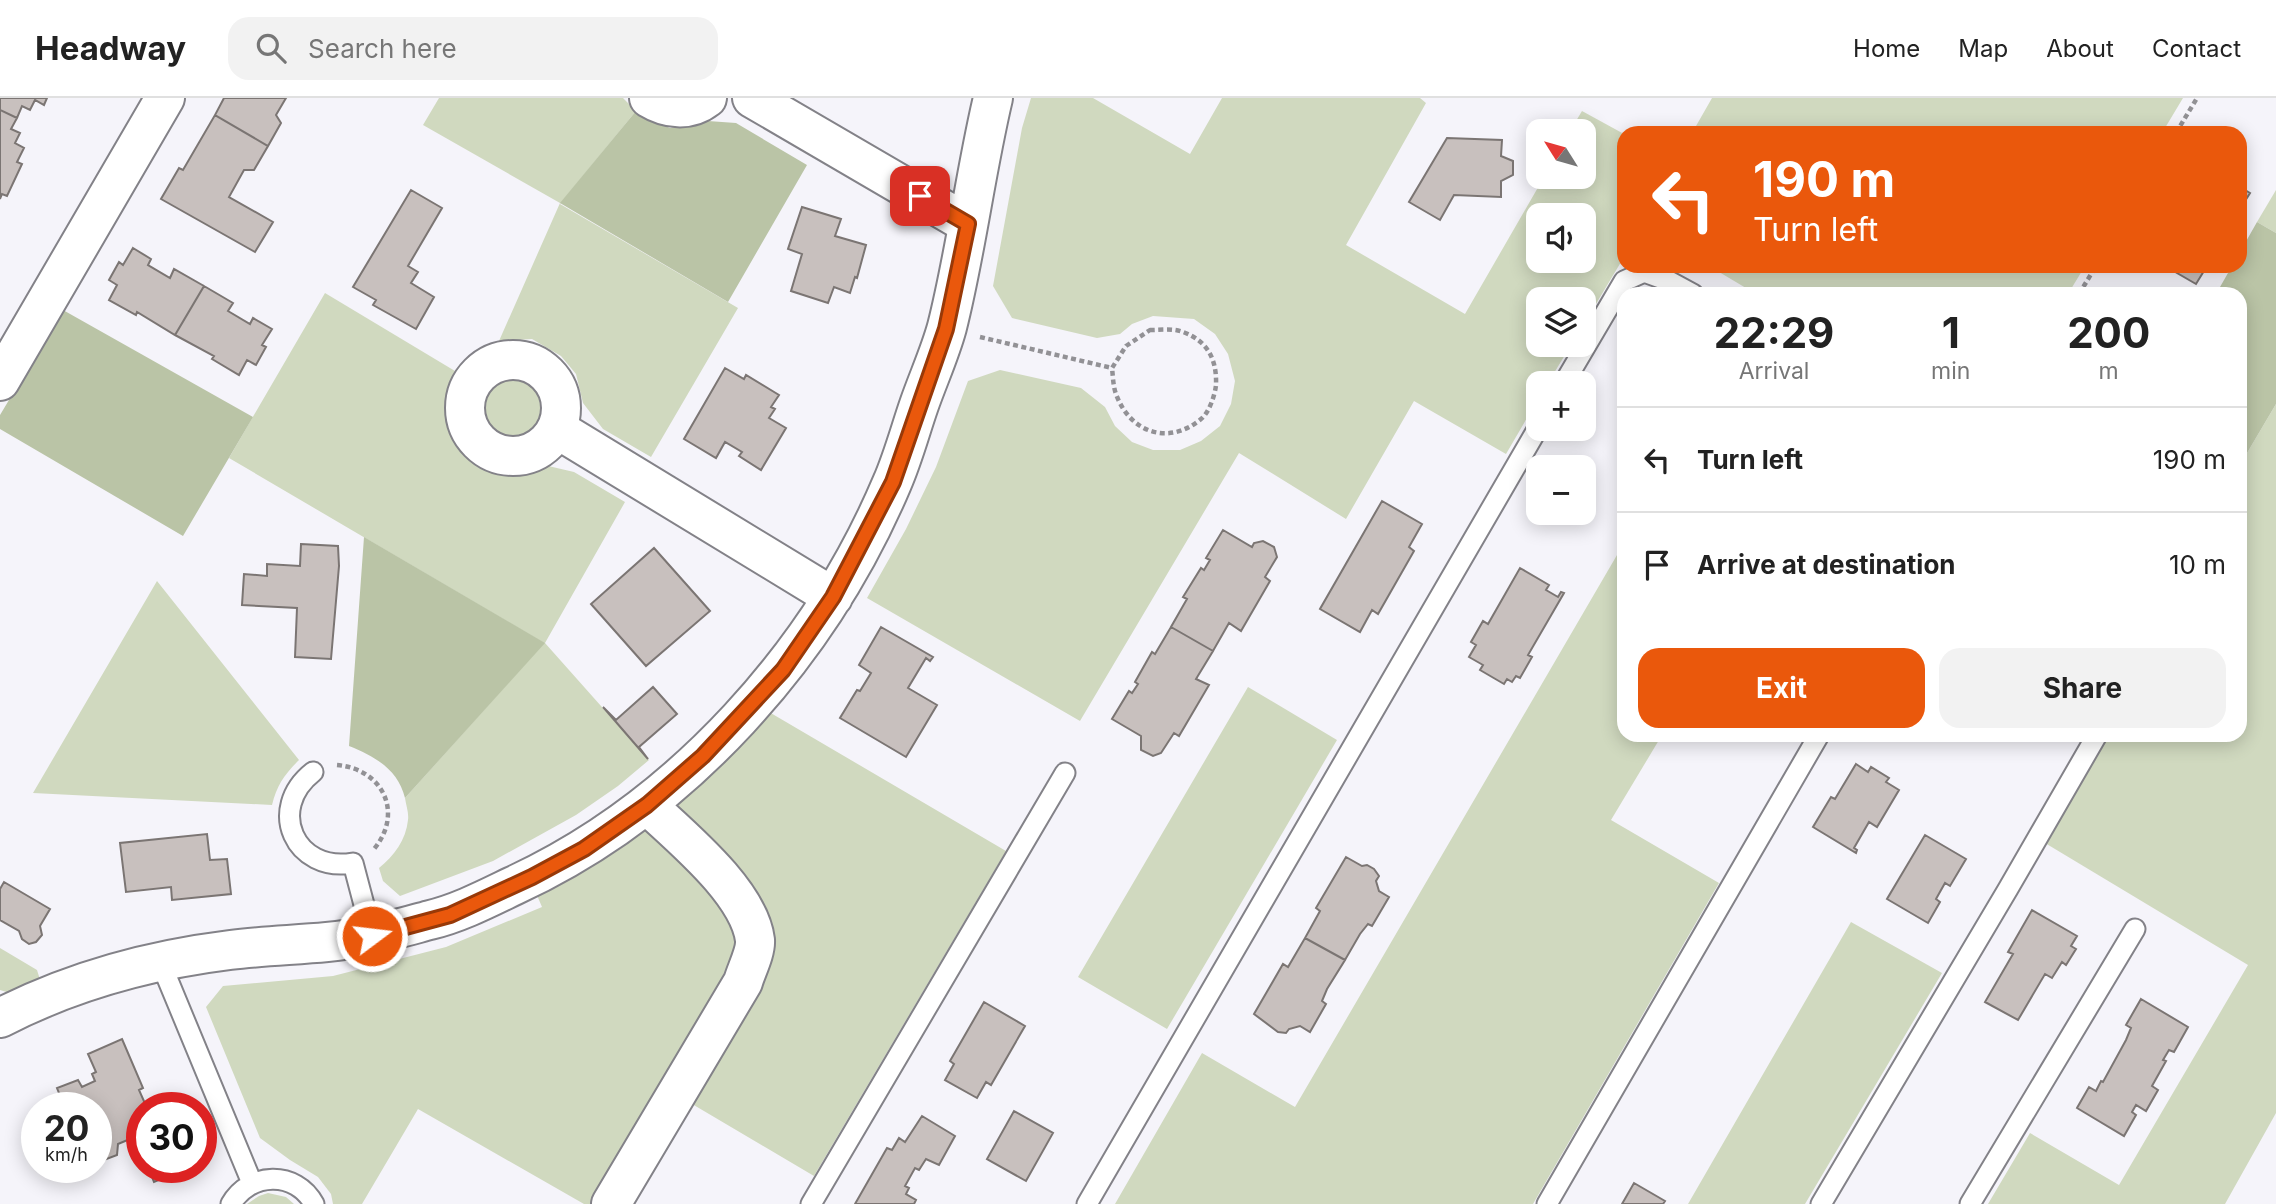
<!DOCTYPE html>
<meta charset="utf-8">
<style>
body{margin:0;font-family:Inter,sans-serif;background:#f2f2f2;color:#222;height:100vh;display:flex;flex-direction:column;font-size:26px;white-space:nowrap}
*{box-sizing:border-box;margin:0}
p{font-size:23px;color:#767676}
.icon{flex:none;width:38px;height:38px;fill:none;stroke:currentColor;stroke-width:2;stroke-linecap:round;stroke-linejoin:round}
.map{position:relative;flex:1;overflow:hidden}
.panel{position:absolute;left:1617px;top:189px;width:630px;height:455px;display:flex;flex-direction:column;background:#fff;border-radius:21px;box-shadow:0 4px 18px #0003}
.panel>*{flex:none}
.banner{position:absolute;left:1617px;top:28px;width:630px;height:147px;border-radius:21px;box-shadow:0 4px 18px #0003;background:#ea580c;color:#fff;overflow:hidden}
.needle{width:46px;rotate:307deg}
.fabs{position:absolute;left:1526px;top:21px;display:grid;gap:14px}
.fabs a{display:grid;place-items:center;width:70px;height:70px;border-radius:14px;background:#fff;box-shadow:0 4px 18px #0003;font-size:35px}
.speed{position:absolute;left:21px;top:994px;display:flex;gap:14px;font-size:35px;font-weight:700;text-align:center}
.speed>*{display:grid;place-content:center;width:91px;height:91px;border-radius:50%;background:#fff;box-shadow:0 4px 18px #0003;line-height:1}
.speed small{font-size:18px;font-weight:400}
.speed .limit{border:10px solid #d22;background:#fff;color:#111}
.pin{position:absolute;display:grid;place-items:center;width:60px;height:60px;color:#fff;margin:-30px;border-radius:14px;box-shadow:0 4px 10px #0006}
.me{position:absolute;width:77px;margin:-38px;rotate:75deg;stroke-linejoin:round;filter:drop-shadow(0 0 5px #0008)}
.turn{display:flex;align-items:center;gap:24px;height:147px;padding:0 21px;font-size:32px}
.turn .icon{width:91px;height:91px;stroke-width:2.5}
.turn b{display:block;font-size:49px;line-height:60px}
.eta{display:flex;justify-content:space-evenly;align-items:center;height:119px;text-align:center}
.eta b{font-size:42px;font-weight:700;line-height:49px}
.button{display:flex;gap:14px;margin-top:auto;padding:14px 21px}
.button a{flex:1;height:80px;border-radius:21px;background:#ea580c;color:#fff;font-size:28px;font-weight:700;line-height:80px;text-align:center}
.button a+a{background:#f2f2f2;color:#222}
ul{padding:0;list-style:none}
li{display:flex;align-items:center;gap:21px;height:105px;padding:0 21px;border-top:2px solid #e0e0e0}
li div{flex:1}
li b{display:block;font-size:26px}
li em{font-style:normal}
header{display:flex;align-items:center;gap:42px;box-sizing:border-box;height:98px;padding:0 35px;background:#fff;border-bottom:2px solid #e0e0e0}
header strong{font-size:33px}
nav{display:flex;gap:38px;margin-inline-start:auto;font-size:24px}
.search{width:490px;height:63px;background:#f2f2f2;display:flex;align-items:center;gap:18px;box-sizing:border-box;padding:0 24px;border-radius:21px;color:#767676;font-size:26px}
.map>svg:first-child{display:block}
.green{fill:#d0d9bf;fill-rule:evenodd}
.forest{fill:#bac4a6}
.building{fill:#c8c0be;stroke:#7b7573;stroke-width:2}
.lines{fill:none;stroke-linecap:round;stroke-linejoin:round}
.service-casing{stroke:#838288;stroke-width:23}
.minor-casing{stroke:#838288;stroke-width:42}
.path{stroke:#929195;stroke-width:4.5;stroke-dasharray:5 3.5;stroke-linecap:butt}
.service{stroke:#fff;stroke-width:19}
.minor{stroke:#fff;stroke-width:38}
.route-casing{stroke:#983908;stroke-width:18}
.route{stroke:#ea580c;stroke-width:12}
</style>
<header>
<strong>Headway</strong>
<div class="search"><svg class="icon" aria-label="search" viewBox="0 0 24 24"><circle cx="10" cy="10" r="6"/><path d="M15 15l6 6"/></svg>Search here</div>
<nav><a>Home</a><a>Map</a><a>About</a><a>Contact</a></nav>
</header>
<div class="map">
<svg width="2276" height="1106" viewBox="0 0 2276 1106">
<rect width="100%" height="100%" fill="#f5f4fa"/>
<path class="green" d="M439 0H623L636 13 560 106 738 210 651 359 603 331 583 305 576 276 561 258 532 241 499 243 560 105 423 27Z
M1031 0H1093L1190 56 1222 0H1420L1426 5 1346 147 1465 216 1544 79H1584V33H1570L1582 13 1624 36V159L1584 226V201H1538V247H1571L1548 285H1538V301L1506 356 1414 303 1346 421 1239 355 1080 623 867 500 906 431 936 369 968 283 1000 272 1081 290 1105 309 1115 328 1132 344 1153 352H1180L1201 343 1220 328 1231 306 1235 283 1228 256 1215 236 1194 221 1153 218 1132 226 1120 236 1097 240 1012 220 993 188 1022 30ZM1538 117H1584V163H1538Z
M1712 0H2183L2162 35H1692Z
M2276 92V135L2257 124Z
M1709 168H2085L2068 196H1756Z
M325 195 455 273C452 281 447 291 447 299 443 343 484 388 530 375 534 374 540 370 544 367L574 374 625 404 545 545 649 662 618 688 576 717 493 763 400 798 383 783 379 770C394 758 406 742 408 722 409 715 406 707 405 700L544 545 229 360Z
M483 307a32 32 0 1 1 64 0a32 32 0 1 1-64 0Z
M2276 306V1015L2225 1106H1988L2030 1035 2119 1087 2248 867 2045 745 2108 637H2240V367Z
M1624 445V637H1662L1611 722 1719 785 1533 1106H1115L1202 955 1295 1009Z
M157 483 299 662C284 677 277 687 272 707L33 695Z
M1248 589 1337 642 1167 931 1078 879Z
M769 614 1006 753 814 1078 687 1003 766 856 678 715 679 699Z
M650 732 665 744 731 820 740 845 737 863 594 1106H584L418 1011 362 1106H333L331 1096 318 1079 290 1062 260 1040 206 909 223 888 333 878 446 849 542 809 536 795 634 733Z
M1851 824 1942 875 1805 1106H1688Z
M0 850 37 872 42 888 19 898 0 892Z
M268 1095 286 1099 294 1106H247L259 1098Z"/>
<path class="forest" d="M636 13 648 21 670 30 708 23 736 25 807 67 728 204 560 105Z
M2257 124 2276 135V306L2240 367V196H2216L2232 168H2240V154Z
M63 212 253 319 183 438 0 331V317Z
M364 439 545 545 405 700C398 671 374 658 349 648Z"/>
<path class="building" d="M0 0H47L44 7 35 2 30 12 22 8 17 20 0 12Z
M224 0H286L276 17 281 25 268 48 215 17Z
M0 12 17 20 11 31 20 35 15 45 24 50 17 64 22 66 7 98 2 96 0 101Z
M215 17 268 48 254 72H244L229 99 273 124 255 154 161 101 179 70 183 72Z
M1447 40 1502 42 1501 58 1513 63V77L1501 83V99L1454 97 1440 122 1409 104Z
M2240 89 2250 95 2240 111Z
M411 92 442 110 408 168 418 174 411 185 434 199 416 231 373 207 376 202 353 189Z
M802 109 841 121 835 138 866 147 857 180 855 179 850 195 834 189 828 205 791 193 802 156 788 151Z
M133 150 151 161 148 167 170 180 174 171 204 188 175 237 137 214 136 217 109 202 117 187 109 182 119 164 123 167Z
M2165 168H2207L2196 186Z
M204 188 233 205 228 213 250 226 253 220 272 231 262 247 266 249 256 267 247 262 239 277 212 261 214 258 175 237Z
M725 270 744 281 746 277 779 297 771 309 775 311 769 320 786 330 761 372 739 358 742 354 725 344 716 360 684 341Z
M1382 403 1422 426 1409 449 1414 453 1378 516 1372 512 1360 534 1320 511Z
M1223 432 1252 449 1254 445 1263 443 1274 449 1277 459 1265 479 1270 483 1241 533 1229 525 1213 553 1171 529 1187 501 1183 499 1201 470 1204 472 1210 462 1206 460Z
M301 446 338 448 339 468 331 561 295 559 297 510 242 507 244 476 267 478V466L300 468Z
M654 450 710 513 646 568 591 506Z
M1520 470 1549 487 1546 492 1558 499 1561 494 1564 495 1528 557 1532 559 1520 580 1516 578 1512 584 1507 581 1504 586 1480 572 1483 567 1469 559 1476 547 1471 544 1483 523 1488 526Z
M881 529 933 559 930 563 926 560 908 590 937 607 906 659 840 620 857 592 860 593 871 575 859 567Z
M1171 529 1213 553 1196 581 1209 587 1179 638 1174 635 1161 655 1153 658 1141 652V638L1112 621 1129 593 1132 595 1138 586 1135 584 1152 554 1155 556Z
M653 589 677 616 639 649 648 661 603 609 616 622Z
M1856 666 1868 674 1871 669 1889 680 1886 684 1899 692 1877 729 1869 724 1854 750 1857 752 1856 755 1813 729 1831 699 1835 701Z
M207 736 210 762 227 761 231 796 172 802 171 789 126 794 120 745Z
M1925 737 1966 761 1950 788 1945 785 1936 801 1940 804 1928 825 1887 801Z
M1346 759 1362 768 1367 767 1374 771 1379 778 1376 783 1379 793 1389 799 1372 828 1368 826 1360 836 1345 862 1305 840 1320 813 1316 810Z
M4 784 50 811 40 828 42 837 36 844 29 846 22 841 19 833 0 822V791Z
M2032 812 2077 838 2071 848 2076 851 2066 867 2062 864 2052 880 2045 876 2018 922 1985 904 2013 856 2008 854Z
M1305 840 1345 862 1327 891 1322 903 1326 906 1310 934 1300 928 1289 931 1286 935 1278 934 1254 916 1283 866 1288 869Z
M2141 901 2188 929 2174 954 2169 952 2163 962 2166 963 2152 988 2158 992 2146 1013 2136 1007 2132 1014 2136 1017 2124 1038 2077 1010 2089 989 2096 993 2101 983 2103 984 2126 942 2131 930 2126 927Z
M984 904 1025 928 991 987 986 984 977 1000 945 982 954 966 950 963Z
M122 941 143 990 139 992 147 1010H142V1014L136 1016 142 1036 118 1046 117 1057 104 1062 96 1058V1010H42L61 1000 57 990 78 982 82 989 95 983 92 976 96 974 88 956Z
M1014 1013 1053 1035 1026 1083 987 1061Z
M922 1018 955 1038 939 1067 926 1061 919 1072 915 1070 905 1088 909 1090 906 1096 916 1102 914 1106H855L887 1050 892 1052 899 1040 905 1044Z
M148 1069H184L185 1071 154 1084Z
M1634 1085 1665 1103 1663 1106H1622Z"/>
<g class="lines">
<defs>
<path id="service" d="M1564 285 1624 183 1644 174 1669 183 1693 196
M313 674C266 711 295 775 353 765L372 837
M160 863 252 1085
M231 1106C249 1074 296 1072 314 1106
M811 1106 1065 675
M1087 1106 1538 330
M1547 1106 1819 637
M1821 1106 2008 791 2097 637
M1970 1106 2135 831"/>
<path id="minor" d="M649 0C667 11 689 14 707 0
M752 0 968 126
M465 310a48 48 0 1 1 96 0a48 48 0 1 1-96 0Z
M0 283 165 0
M557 331 833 499
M0 920C72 883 149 862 230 852 262 848 295 847 327 844 362 841 396 831 430 822 459 815 486 801 513 788 682 710 820 555 892 385 903 360 910 333 919 307 928 281 940 255 947 229 966 154 975 76 993 0
M611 1106 743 884C746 873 756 854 755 842 749 794 681 739 647 707"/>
</defs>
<use href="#service" class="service-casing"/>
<use href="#minor" class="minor-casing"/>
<path class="path" d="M2176 35 2197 0
M2079 196 2096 168
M1150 232C1160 232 1173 230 1183 234 1208 243 1217 262 1216 287 1215 297 1209 315 1201 321 1169 348 1130 335 1116 296 1113 288 1113 278 1112 270L1126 248Z
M980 239 1112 270
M337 667C383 671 404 715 374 751"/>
<use href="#service" class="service"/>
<use href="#minor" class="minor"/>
</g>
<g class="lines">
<defs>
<path id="route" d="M372 838 450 817 532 779 584 751 647 707 703 658 783 572 833 499 893 384 946 231 968 126 920 98"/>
</defs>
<use href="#route" class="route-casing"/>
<use href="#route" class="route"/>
</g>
</svg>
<div class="fabs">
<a><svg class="needle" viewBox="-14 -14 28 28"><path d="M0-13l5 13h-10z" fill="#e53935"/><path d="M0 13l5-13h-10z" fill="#767676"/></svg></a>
<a><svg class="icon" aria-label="sound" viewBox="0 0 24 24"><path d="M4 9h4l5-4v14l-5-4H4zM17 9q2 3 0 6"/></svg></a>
<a><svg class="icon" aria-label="layers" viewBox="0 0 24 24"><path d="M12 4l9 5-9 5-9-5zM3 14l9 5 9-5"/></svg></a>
<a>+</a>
<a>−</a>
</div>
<div class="speed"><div>20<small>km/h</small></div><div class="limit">30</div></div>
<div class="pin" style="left:920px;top:98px;background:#d93025"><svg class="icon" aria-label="arrive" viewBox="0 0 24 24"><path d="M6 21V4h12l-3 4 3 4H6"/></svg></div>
<svg class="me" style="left:372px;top:838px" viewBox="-20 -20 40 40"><circle r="17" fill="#ea580c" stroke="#fff" stroke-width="3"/><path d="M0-11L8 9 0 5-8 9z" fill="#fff"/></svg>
<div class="banner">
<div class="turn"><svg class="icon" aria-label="left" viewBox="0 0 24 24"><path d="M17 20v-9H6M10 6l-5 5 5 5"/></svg><div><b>190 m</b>Turn left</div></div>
</div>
<section class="panel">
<div class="eta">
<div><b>22:29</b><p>Arrival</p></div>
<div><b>1</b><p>min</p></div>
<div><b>200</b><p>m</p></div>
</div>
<ul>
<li><svg class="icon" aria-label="left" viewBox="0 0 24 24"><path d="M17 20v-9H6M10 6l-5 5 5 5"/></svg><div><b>Turn left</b></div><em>190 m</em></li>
<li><svg class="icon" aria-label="arrive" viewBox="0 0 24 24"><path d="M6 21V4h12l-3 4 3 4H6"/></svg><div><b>Arrive at destination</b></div><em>10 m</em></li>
</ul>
<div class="button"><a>Exit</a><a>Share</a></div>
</section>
</div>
